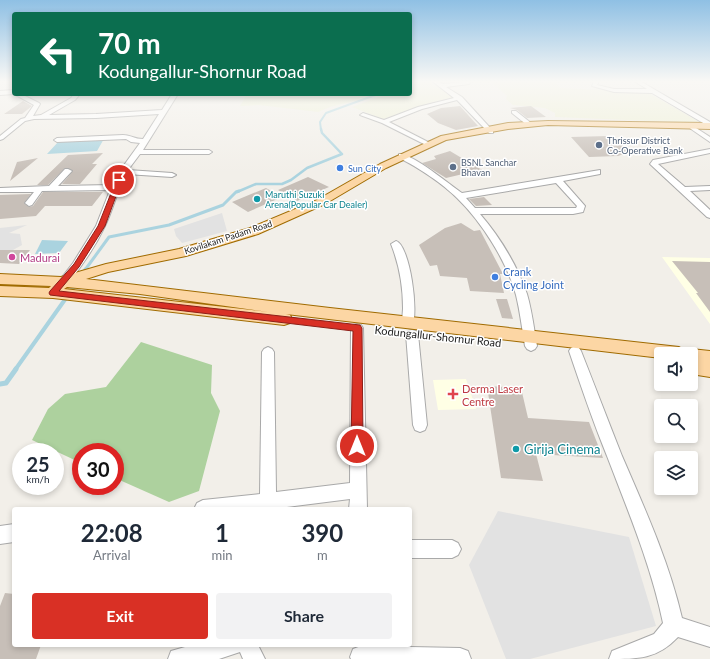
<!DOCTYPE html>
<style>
body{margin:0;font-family:Lato,sans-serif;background:#f2f2f3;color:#1f2937;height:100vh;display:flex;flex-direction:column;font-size:15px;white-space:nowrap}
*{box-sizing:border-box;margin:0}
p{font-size:13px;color:#747a83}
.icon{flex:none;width:22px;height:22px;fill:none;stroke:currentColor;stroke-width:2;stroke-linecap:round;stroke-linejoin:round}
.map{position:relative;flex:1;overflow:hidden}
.side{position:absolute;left:12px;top:507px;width:400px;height:140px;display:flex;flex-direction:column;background:#fff;border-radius:4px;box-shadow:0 2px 6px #0003}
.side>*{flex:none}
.guide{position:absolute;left:12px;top:12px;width:400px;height:84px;border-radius:4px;box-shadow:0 2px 6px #0003;background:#0b6e4f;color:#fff;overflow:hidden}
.fabs{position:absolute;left:654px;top:347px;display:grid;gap:8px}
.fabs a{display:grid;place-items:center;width:44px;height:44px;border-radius:4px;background:#fff;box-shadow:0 2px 6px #0003;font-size:20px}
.speed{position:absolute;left:12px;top:443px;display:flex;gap:8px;font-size:20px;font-weight:700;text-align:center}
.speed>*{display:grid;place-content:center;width:52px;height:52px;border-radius:50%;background:#fff;box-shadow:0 2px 6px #0003;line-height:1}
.speed small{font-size:10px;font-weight:400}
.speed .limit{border:6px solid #d22;background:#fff;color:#111}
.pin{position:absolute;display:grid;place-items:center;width:34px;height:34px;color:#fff;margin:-17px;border:2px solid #fff;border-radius:50%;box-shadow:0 1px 4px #0007}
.me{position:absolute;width:44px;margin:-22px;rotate:0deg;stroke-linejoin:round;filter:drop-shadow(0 0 3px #0008)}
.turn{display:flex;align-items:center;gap:14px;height:84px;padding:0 20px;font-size:18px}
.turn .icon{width:52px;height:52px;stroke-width:2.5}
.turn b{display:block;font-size:28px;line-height:34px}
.eta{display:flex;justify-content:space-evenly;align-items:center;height:68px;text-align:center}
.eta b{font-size:24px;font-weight:700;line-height:28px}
.cta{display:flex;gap:8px;margin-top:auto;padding:8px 20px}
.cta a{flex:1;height:46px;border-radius:4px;background:#d93025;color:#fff;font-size:16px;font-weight:700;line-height:46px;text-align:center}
.cta a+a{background:#f2f2f3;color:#1f2937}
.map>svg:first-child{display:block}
.education{fill:#ffffe5}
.farmland{fill:#eef0d5}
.forest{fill:#add19e}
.parking{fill:#e2e2e2}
.water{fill:#aad3df}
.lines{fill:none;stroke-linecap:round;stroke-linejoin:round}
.stream-far4{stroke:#aad3df;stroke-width:2}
.stream-far3{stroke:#aad3df;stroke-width:2.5}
.stream-far2{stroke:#aad3df;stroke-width:3}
.stream-far1{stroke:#aad3df;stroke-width:4}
.stream{stroke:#aad3df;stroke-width:5}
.building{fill:#c7bfb8}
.minor-casing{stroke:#a9a9a9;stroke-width:2}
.major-casing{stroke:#a06b00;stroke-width:2}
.minor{fill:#fff;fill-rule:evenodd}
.major{fill:#fcd6a4;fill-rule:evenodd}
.route{fill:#d93025;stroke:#8d1f18}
.service-dot{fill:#5c6f8a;stroke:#fff;stroke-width:1.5}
.shop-dot{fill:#3f7fe0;stroke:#fff;stroke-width:1.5}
.culture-dot{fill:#0f9aa8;stroke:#fff;stroke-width:1.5}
.hotel-dot{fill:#d1479c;stroke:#fff;stroke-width:1.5}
.health-dot{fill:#e0444e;stroke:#fff;stroke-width:1.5}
.labels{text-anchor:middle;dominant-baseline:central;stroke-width:3;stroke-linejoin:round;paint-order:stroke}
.far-service-label{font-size:9px;fill:#4e5e75;stroke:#fff;text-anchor:start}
.far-shop-label{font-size:9px;fill:#366cbe;stroke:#fff;text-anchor:start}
.far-culture-label{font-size:9px;fill:#0d838f;stroke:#fff;text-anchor:start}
.far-street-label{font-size:9px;fill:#222;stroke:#fff}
.hotel-label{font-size:11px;fill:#b23c85;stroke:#fff;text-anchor:start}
.shop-label{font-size:11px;fill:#366cbe;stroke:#fff;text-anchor:start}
.street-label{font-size:11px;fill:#222;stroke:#fff}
.health-label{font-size:11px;fill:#be3a42;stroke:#fff;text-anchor:start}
.near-culture-label{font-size:13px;fill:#0d838f;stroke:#fff;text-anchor:start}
</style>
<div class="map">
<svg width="710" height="659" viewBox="0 0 710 659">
<rect width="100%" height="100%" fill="#f2efe9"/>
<path class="education" d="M662 257 710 258V324Z
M466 379 476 409 438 410 433 380Z"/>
<path class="farmland" d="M421 81H428L454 97 426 104 383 119 352 107 387 94H410V86Z
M495 81H570L556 83 560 88 647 92 701 123 555 117V113L545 108 513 105 506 99 507 96 493 83Z
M247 94H370L355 101 330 107 318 112 259 105 240 106Z"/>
<path class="forest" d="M141 342 212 365 211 393 220 411 199 491 169 502 115 478V452H81V463L32 440 48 409 65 394 106 387Z"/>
<path class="parking" d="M222 213 227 231 182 243 176 236 174 229Z
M27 225 9 233 20 234 22 245 13 250H0V228Z
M498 511 629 537 656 626 530 659H506L469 565Z"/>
<path class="water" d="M105 137 97 151 47 154 59 141Z
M42 240 68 241 59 253 35 254Z"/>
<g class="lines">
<path class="stream-far4" d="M410 82 413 81
M321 130 320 122 326 113 378 94"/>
<path class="stream-far3" d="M237 192 256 184H282L291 180 307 168 342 154 322 133 321 129"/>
<path class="stream-far2" d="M85 270 109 237 169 225 223 205 236 192 239 191"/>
<path class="stream-far1" d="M83 273 86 269
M15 370 76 284"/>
<path class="stream" d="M0 384 6 383 16 369"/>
</g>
<path class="building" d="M23 101 32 106 22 114H4Z
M460 106 478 126 456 130 438 123 427 114 441 108Z
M531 106 546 117 527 118 517 110 510 108Z
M608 136 614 142H619L629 152 618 156 589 157 571 137Z
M450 151 465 160 484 171 466 176 463 174 446 178 422 163 436 159 434 156Z
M103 153 92 164H97L80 184H62L73 171 65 168 48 185H37L68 155Z
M38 158 10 181 17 162Z
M308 177 329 187 297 201 278 190Z
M266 188 282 197 248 212 232 202Z
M43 192H103L92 206H45L36 216 0 219V195L31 194 24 203 29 207 33 206Z
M484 197 492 205 476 206 469 199Z
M461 223 474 231 480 230 503 274H500L504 293 470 291 467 278 440 276 437 265 430 266 419 245 445 228Z
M0 250H30L19 264 0 263Z
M672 261 710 262V312L696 293H698Z
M496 299H507L513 319 502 318Z
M487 386 521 388 528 418 589 422 603 458 536 454 543 481 501 478Z
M5 593 14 594V645H41L36 659H0V606Z"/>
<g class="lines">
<defs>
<path id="minor" d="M432 81H437L443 84 471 81 469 84 446 87 462 97 493 131V133H489L457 100 422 109 389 122 430 143 431 144 428 146 382 123 360 115 363 113 384 120 418 107 454 98Z
M593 81H599L597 85 614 89H647L634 81H640L710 122V127L652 93 614 92 592 86 594 82Z
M14 90V94L0 95V91Z
M14 94H21L39 103 40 104 33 116 41 115 71 98 74 94H80L75 100 49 115 96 114 162 110 172 94H178L143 150H209L212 152 209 154H140L128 170 172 173 176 175 172 177 126 174C117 191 113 210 105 226 95 247 82 266 68 283H60L59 281 73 263 96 226 110 190 42 191 32 205 29 206 25 203 34 192H0V188L49 186 65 169H68L72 171 58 186 112 185 119 172 140 143 131 142 126 139 57 142 54 140 57 138 123 135C131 135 134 139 143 139L159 114 96 118 34 119 25 121 3 139 0 140V136L21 119 25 118 34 105Z
M512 111H516L531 123V125H527L512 113Z
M693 126 710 137V142L691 129 690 128Z
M710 149V153L658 164 685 187 710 186V190L690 191 710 210V218L707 217 650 164 653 160Z
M399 154C412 153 450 185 462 193L600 170V174L563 181 585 206 583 212 573 214H480C499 236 517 265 527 294 532 311 534 329 537 346L535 349 531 351 527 349 525 346C522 329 520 311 516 295 507 262 482 222 457 198 443 184 418 167 399 158ZM556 183 577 206 576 208H475L466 198Z
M396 241C410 245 419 314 412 326L408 327 404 326C401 321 403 314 403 308 403 286 399 264 391 244Z
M357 324 361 325 363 328 367 509H349L350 499 271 509H194L197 503 203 500 260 494 262 352 264 349 268 347 272 349 274 352 276 492 350 483 351 328 353 325Z
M412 330 416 331 418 334 427 425 425 430 420 432 415 430 413 425 406 334 408 331Z
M575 346 579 348 581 351C595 386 608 421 622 456 645 509 669 562 682 618L710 627V647L678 637C657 659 639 659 609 659L612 651 654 634 663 623C651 565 628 511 607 456 593 422 581 386 569 351L571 348Z
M14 524V542L0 544V526Z
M410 540H452L458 543 461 549 458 555 452 558H410Z
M192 645H258L265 659H243L240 652 219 659H168L171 651Z
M361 646 460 648 468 651 471 659H351L350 657 353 649Z"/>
<path id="major" d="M548 121 710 123V129L548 125 508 129 446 140 386 168 325 204 258 234 186 256 108 272 86 279 330 308 679 347 686 351 691 349 710 351V377L691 374V354H661V358L286 314 290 315 292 319 290 323 284 325 53 298 0 296V286L49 288 51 286 0 284V274L61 277 106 264 179 249 250 228 317 200 380 164 441 136 508 123ZM67 287 140 294 269 312 64 289Z"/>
</defs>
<use href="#minor" class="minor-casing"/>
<use href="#major" class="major-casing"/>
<use href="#minor" class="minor"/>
<use href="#major" class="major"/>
</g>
<linearGradient id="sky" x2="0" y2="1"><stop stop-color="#8fc0e4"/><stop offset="0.47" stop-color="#f9f8f5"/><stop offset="1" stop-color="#f9f8f5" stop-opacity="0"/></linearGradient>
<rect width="710" height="173" fill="url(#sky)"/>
<path class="route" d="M117 178 122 180 105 226 79 267 59 291 360 325 362 328 363 446 361 449 357 451 353 449 351 446 353 331 50 295 49 293 50 291 74 264 98 226Z"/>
<g class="service-dot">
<circle cx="599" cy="145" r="4"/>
<circle cx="453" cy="167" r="4"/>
</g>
<g class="shop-dot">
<circle cx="340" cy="168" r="4"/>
<circle cx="495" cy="277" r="4"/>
</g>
<g class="culture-dot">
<circle cx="257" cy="199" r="4"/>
<circle cx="516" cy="449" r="4"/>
</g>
<circle class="hotel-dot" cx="12" cy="257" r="4"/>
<path class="health-dot" d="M451 388h4v4h4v4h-4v4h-4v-4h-4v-4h4z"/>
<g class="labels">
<g class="far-service-label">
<text x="607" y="140">Thrissur District<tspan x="607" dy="10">Co-Operative Bank</tspan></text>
<text x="461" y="162">BSNL Sanchar<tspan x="461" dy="10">Bhavan</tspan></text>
</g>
<g class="far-shop-label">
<text x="348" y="168">Sun City</text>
</g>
<g class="far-culture-label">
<text x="265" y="194">Maruthi Suzuki<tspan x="265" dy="10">Arena(Popular Car Dealer)</tspan></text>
</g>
<g class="far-street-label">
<text transform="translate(228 237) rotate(-18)">Kovilakam Padam Road</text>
</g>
<g class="hotel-label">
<text x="20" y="257">Madurai</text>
</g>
<g class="shop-label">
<text x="503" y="271">Crank<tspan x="503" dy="13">Cycling Joint</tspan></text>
</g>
<g class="street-label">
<text transform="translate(438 336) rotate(6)">Kodungallur-Shornur Road</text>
</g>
<g class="health-label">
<text x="462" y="388">Derma Laser<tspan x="462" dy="13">Centre</tspan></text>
</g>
<g class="near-culture-label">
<text x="524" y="449">Girija Cinema</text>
</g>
</g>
</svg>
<div class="fabs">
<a><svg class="icon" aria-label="sound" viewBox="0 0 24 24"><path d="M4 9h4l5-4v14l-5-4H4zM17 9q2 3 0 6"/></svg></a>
<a><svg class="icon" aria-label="search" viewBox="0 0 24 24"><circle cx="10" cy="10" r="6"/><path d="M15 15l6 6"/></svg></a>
<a><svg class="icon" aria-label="layers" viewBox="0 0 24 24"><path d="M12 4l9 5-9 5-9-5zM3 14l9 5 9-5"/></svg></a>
</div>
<div class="speed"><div>25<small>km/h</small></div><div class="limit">30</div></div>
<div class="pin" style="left:119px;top:180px;background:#d93025"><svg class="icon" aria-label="arrive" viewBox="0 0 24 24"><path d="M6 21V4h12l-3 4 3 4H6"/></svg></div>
<svg class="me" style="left:357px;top:446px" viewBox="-20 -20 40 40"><circle r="17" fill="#d93025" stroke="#fff" stroke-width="3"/><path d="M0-11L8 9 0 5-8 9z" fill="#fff"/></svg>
<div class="guide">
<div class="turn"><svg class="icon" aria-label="left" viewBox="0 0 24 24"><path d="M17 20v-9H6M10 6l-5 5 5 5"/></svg><div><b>70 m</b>Kodungallur-Shornur Road</div></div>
</div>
<section class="side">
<div class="eta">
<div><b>22:08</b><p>Arrival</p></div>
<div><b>1</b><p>min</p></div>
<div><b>390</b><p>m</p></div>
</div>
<div class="cta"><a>Exit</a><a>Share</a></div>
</section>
</div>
